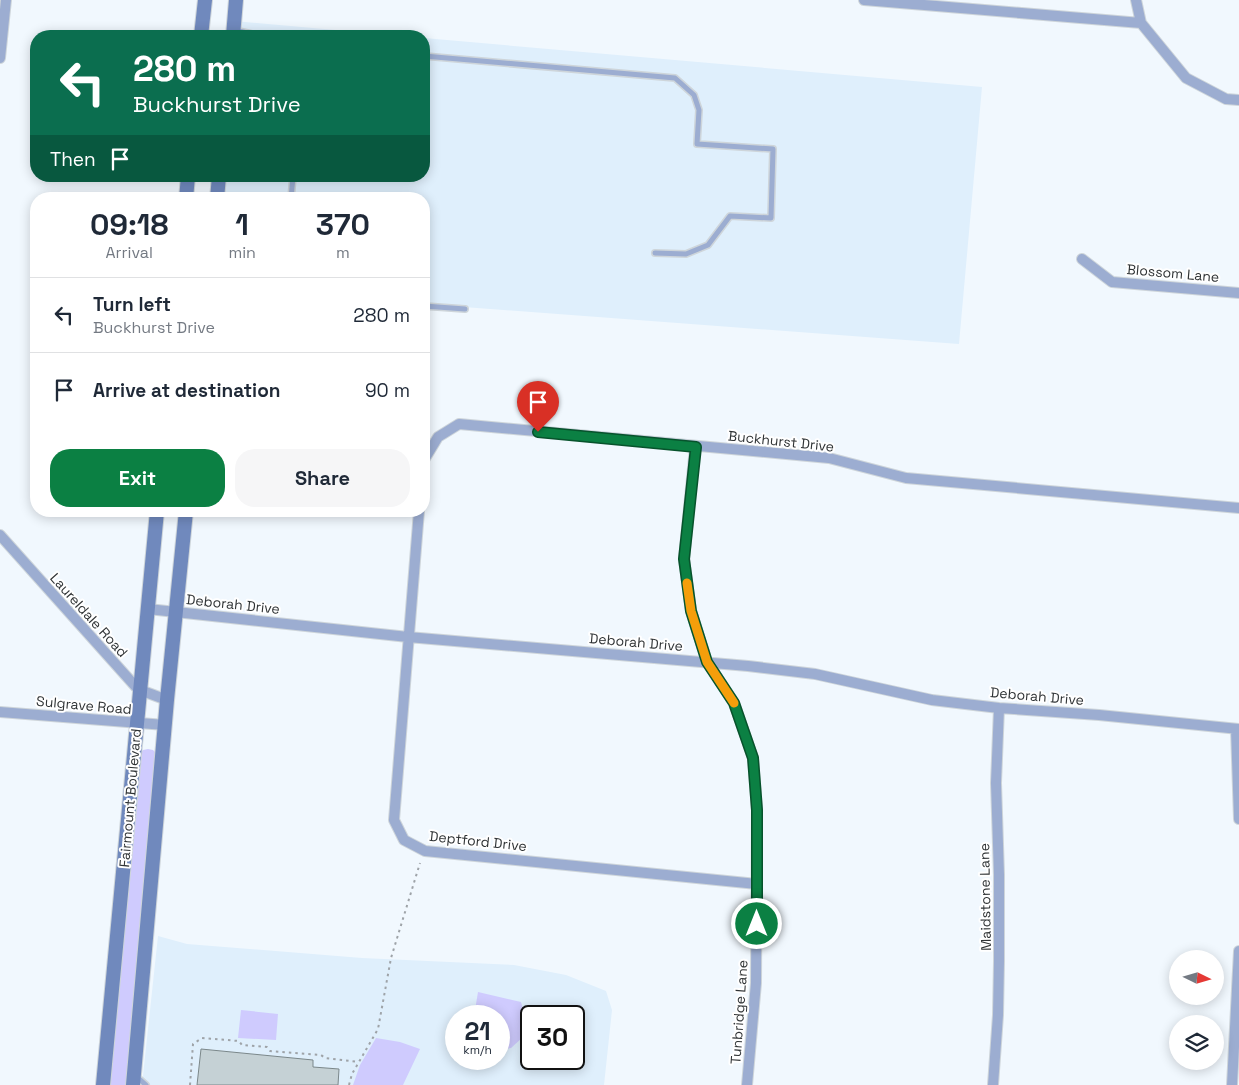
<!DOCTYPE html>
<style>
body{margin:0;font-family:"Space Grotesk",sans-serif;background:#f6f6f7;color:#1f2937;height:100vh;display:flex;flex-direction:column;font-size:19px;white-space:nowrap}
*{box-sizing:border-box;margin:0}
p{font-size:16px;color:#747a83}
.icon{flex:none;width:28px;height:28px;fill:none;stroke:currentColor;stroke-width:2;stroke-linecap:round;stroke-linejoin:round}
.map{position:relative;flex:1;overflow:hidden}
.panel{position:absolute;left:30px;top:192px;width:400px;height:325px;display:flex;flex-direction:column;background:#fff;border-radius:20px;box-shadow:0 2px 12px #0003}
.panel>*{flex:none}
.banner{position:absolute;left:30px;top:30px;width:400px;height:152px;border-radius:20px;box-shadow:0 2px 12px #0003;background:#0b6e4f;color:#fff;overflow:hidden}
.needle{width:32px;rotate:95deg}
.buttons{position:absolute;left:1169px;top:950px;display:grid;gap:10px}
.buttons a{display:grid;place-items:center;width:55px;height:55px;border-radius:50%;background:#fff;box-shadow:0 2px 12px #0003;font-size:25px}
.speed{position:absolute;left:445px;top:1005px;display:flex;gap:10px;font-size:25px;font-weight:700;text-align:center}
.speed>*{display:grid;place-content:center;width:65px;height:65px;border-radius:50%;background:#fff;box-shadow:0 2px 12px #0003;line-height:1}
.speed small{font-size:12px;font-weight:400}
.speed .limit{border:2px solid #111;border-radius:8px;background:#fff;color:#111}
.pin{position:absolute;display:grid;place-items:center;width:42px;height:42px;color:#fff;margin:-51px -21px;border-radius:50% 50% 50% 0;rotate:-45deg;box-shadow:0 0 5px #0007}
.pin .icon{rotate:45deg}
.me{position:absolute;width:55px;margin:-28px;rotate:0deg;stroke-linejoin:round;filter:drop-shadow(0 0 4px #0008)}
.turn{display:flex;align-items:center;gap:18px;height:105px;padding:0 20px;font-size:22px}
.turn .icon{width:65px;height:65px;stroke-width:2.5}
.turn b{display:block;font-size:35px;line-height:42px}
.then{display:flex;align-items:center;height:48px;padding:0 20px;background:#0003;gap:10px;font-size:19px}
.eta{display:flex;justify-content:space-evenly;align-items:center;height:85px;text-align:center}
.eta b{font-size:30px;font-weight:800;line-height:35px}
.button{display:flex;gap:10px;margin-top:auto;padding:10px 20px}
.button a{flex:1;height:58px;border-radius:20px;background:#0b8043;color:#fff;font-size:20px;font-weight:800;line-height:58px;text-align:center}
.button a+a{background:#f6f6f7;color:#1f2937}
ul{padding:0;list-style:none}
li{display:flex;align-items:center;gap:15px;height:75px;padding:0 20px;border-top:1px solid #e0e1e3}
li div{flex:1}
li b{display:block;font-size:19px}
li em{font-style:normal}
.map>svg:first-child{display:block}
.built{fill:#dfeffc;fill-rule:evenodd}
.green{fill:#cfcbfe}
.building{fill:#c5d1d5;stroke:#7b878a}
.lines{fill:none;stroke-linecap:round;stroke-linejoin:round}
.service-casing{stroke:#ced5da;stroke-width:8}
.minor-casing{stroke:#ced5da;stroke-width:12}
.secondary-casing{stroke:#ced5da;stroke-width:16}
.path{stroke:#9ea3a8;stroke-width:2;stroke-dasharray:2.5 4;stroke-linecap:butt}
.service{stroke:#9cadd1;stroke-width:5}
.minor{stroke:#9cadd1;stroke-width:10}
.secondary{stroke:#7089bd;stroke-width:14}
.route-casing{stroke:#07532c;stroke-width:12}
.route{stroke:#0b8043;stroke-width:9}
.slow{stroke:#f59e0b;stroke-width:9}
.labels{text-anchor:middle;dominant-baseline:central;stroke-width:4;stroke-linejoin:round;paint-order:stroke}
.street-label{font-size:14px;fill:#2f3335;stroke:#fff}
</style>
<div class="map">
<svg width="1239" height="1085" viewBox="0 0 1239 1085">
<rect width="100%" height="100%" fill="#f1f8fe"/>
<path class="built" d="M234 21 403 36H233Z
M424 38 982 87 959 344 424 304V199H217L219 176H424Z
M158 936 187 944 362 958 514 965 566 975 606 991 612 1010 604 1085H142ZM456 1016H499V1059H456ZM531 1016H574V1059H531Z"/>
<path class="green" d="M148 749 153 750 157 754 127 1085H109L140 754 143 750Z
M478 992 521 1002 526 1020 522 1038 511 1048 499 1050V1016H474Z
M241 1010 278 1014 276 1040 238 1038Z
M376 1038 400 1042 420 1049 403 1085H353L360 1065Z"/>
<path class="building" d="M201 1049 313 1060V1067L339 1069 338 1085H197Z"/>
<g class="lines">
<defs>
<path id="service" d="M234 30 261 36
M424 56 675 78 694 95 699 110 697 144 773 149 771 218 730 216 708 245 686 254 655 253
M291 199 293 176
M424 306 465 309
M137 1077 146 1085"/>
<path id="minor" d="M864 0 1141 23
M1136 0 1141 23 1186 78 1226 99 1239 100
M0 58 6 0
M1082 259 1112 282 1239 293
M695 447 684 559 691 611 707 662 734 703 753 758 757 810 756 983 747 1085
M424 460 438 437 459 424 829 458 906 478 1239 508
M419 511 394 820 404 840 425 851 757 884
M0 535 136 687 140 690 167 700
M148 609 408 637 748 666 815 674 932 700 999 708 1099 715 1239 729
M0 712 165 725
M1236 729 1239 819
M993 1085 998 1015 999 961V875L996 783 999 708
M1232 1085 1239 951"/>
<path id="secondary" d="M201 36 205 0
M233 36 236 0
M186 199 188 176
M217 199 219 176
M103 1085 157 511
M133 1085 167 700 186 511"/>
</defs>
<use href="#service" class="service-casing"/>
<use href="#minor" class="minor-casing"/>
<use href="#secondary" class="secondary-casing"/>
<path class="path" d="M190 1085 193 1044 202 1038 239 1041 242 1045 267 1047 270 1051 321 1055 325 1058 359 1062
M349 1085 352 1074 378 1029 391 958 420 863"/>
<use href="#service" class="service"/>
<use href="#minor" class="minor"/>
<use href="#secondary" class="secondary"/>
</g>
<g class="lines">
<defs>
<path id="route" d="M538 432 696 447 684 559 691 611 707 662 734 703 753 758 757 810V924"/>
</defs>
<use href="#route" class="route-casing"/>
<use href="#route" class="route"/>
<path class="slow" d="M687 583 691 611 707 662 734 703"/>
</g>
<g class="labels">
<g class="street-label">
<text transform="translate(1173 273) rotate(5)">Blossom Lane</text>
<text transform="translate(781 441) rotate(6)">Buckhurst Drive</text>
<text transform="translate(233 604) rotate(6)">Deborah Drive</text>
<text transform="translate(89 615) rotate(48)">Laureldale Road</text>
<text transform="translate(636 642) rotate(5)">Deborah Drive</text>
<text transform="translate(1037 696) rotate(5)">Deborah Drive</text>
<text transform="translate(84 705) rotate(5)">Sulgrave Road</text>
<text transform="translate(130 798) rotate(-85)">Fairmount Boulevard</text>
<text transform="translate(478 841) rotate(6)">Deptford Drive</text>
<text transform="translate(985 897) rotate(-91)">Maidstone Lane</text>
<text transform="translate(739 1012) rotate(-86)">Tunbridge Lane</text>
</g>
</g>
</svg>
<div class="buttons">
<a><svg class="needle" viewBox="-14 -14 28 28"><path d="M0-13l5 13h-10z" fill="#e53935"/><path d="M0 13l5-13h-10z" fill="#747a83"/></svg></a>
<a><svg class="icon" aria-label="layers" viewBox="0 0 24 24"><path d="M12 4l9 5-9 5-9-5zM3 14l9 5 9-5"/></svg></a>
</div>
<div class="speed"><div>21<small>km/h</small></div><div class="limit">30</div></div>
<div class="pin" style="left:538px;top:432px;background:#d93025"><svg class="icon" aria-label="arrive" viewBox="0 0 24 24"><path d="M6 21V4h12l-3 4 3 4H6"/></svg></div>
<svg class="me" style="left:757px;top:924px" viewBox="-20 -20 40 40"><circle r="17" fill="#0b8043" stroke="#fff" stroke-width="3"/><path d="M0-11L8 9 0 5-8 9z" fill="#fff"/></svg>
<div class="banner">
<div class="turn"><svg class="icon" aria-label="left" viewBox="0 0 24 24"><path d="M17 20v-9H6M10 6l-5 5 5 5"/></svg><div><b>280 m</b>Buckhurst Drive</div></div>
<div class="then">Then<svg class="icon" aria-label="arrive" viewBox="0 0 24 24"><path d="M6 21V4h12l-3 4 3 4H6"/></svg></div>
</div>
<section class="panel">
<div class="eta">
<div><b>09:18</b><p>Arrival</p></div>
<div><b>1</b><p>min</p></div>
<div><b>370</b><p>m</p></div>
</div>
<ul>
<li><svg class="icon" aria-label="left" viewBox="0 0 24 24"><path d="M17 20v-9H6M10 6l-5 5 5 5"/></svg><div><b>Turn left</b><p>Buckhurst Drive</p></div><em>280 m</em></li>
<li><svg class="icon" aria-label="arrive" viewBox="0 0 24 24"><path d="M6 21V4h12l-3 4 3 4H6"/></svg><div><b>Arrive at destination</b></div><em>90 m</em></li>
</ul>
<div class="button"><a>Exit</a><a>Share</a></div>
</section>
</div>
